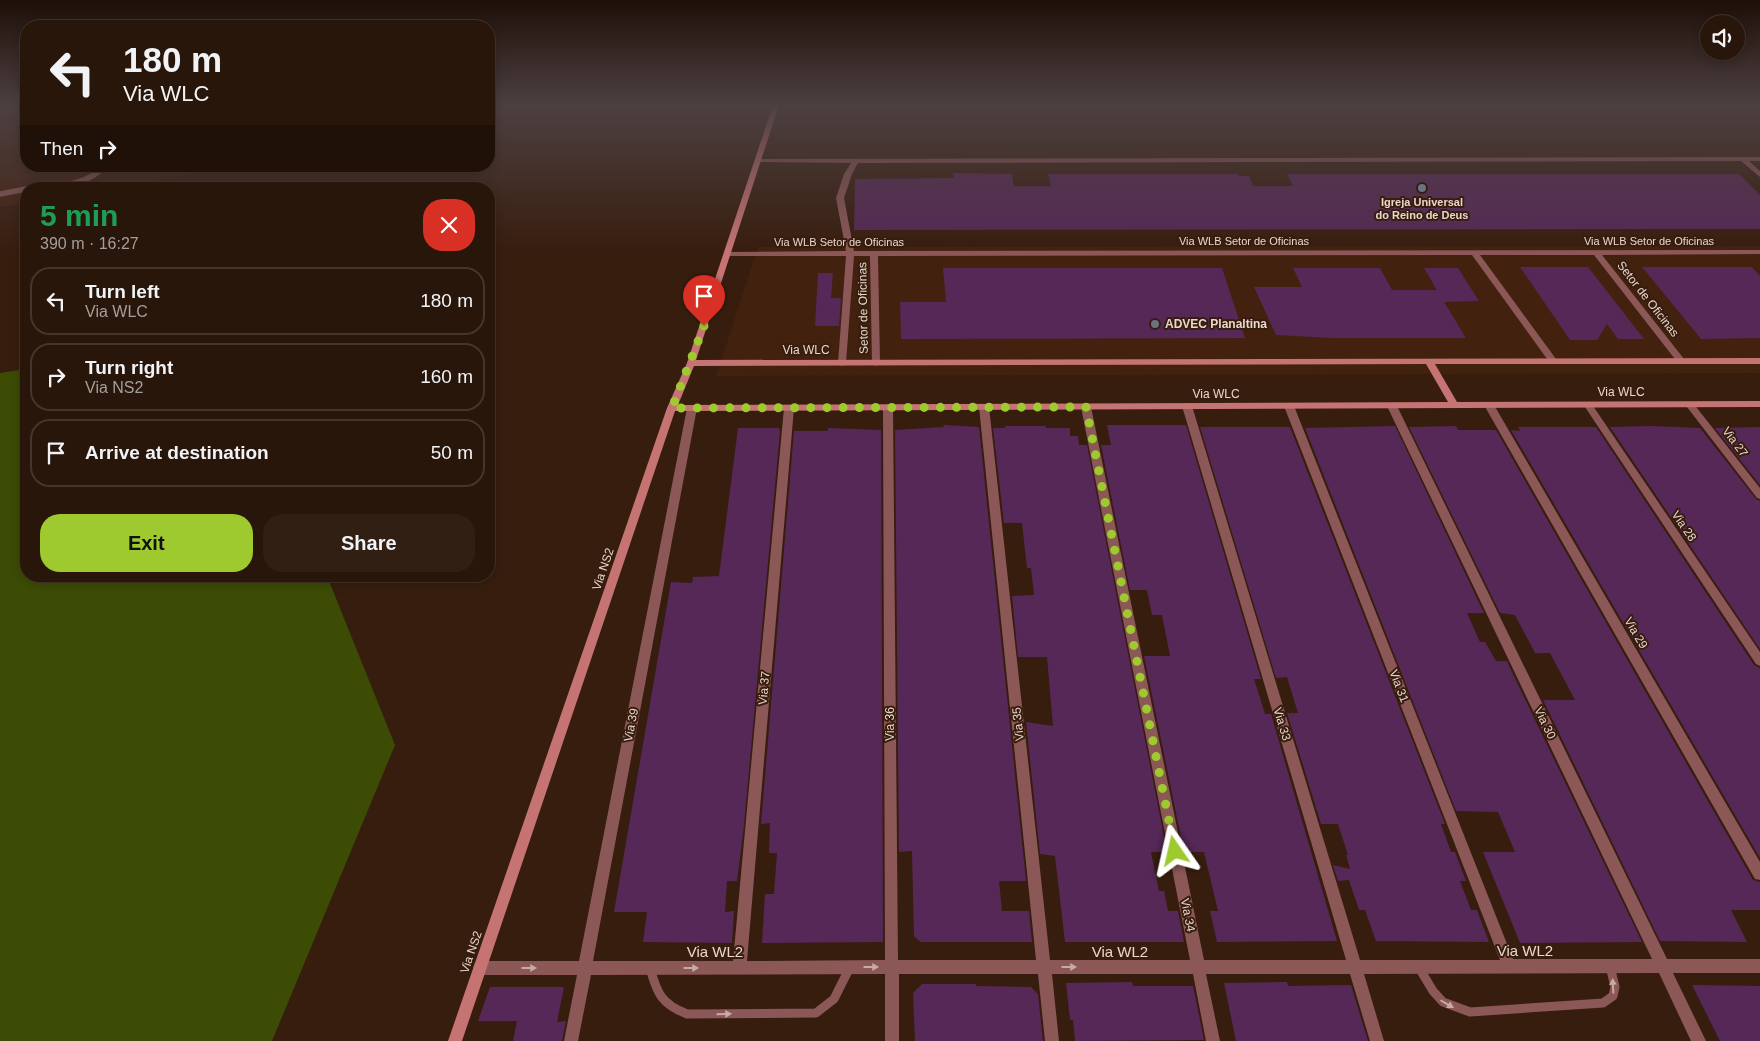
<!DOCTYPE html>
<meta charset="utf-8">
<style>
body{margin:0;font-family:Arial,sans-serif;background:#311f13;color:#f1f3f6;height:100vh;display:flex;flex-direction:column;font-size:19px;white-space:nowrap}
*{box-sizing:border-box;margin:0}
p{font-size:16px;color:#a59f9c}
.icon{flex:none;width:28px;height:28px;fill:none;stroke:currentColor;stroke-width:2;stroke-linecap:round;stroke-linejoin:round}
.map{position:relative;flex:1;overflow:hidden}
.drawer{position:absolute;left:20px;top:182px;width:475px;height:400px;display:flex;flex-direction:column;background:#29160a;border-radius:20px;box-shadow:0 2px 12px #0003,0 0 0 1px #45352b}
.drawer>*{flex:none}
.banner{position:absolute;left:20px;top:20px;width:475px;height:152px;border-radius:20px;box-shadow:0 2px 12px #0003,0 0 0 1px #45352b;background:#29160a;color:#f1f3f6;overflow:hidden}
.tools{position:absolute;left:1700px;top:15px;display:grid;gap:10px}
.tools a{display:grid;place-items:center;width:45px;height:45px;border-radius:50%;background:#29160a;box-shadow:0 2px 12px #0003,0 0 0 1px #45352b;font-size:25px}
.pin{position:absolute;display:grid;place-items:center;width:42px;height:42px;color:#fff;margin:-51px -21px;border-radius:50% 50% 50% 0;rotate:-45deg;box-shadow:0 0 5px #0007}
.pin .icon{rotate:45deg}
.me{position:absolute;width:55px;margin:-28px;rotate:349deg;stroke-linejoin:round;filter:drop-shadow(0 0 4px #0008)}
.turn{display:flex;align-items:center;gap:18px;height:105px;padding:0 20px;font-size:22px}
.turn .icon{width:65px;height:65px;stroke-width:2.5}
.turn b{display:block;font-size:35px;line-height:42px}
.then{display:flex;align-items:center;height:48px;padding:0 20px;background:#0003;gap:10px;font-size:19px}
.round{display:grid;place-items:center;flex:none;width:52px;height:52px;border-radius:20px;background:#311f13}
.head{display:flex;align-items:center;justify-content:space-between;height:85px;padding:0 20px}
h1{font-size:30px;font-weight:600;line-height:38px;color:#1e9e55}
.cta{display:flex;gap:10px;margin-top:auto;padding:10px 20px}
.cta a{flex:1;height:58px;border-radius:20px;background:#9eca2f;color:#111;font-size:20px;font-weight:600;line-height:58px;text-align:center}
.cta a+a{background:#311f13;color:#f1f3f6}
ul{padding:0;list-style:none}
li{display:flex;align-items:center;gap:15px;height:68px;margin:0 10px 8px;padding:0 10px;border:2px solid #45352b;border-radius:20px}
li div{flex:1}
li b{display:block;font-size:19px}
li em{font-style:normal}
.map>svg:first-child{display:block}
.built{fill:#42210f}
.green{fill:#3c4c05}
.building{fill:#562857}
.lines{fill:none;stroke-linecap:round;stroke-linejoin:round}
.lane-far1{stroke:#8c5757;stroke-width:5.5}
.lane{stroke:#8c5757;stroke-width:9}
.street{fill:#8c5757;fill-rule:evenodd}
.secondary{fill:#c67373;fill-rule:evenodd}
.oneway{fill:#c8aaa4}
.route{stroke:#9eca2f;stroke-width:9;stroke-dasharray:0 16.2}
.worship-dot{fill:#6b7280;stroke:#371d0e;stroke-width:2}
.labels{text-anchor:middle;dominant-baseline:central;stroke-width:4;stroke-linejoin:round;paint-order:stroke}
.far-poi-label{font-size:11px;font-weight:bold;fill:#e9d6cd;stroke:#371d0e}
.far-street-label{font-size:11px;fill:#e9d6cd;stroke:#371d0e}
.street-label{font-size:12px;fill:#e9d6cd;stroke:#371d0e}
.poi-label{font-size:12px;font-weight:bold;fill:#e9d6cd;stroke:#371d0e;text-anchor:start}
.near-street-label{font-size:15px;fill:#e9d6cd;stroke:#371d0e}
</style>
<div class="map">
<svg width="1760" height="1041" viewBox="0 0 1760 1041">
<rect width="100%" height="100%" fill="#371d0e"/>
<path class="built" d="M0 105H26V166H241L108 189H26V203L0 207Z
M1760 246V373L716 376 758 247Z"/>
<path class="green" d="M26 369V576H327L395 745 272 1041H0V373Z"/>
<path class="building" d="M953 173 1012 174 1014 186H1051L1048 174H1238L1239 176H1249L1253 186H1293L1287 174H1739L1760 195V229L854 230 855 179 954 178Z
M1520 267H1588L1644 339H1618L1607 324 1597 340H1570Z
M1642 267H1752L1760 276V338L1701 339Z
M943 268H1222L1245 338 901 339 900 302H946Z
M1293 268H1380L1392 290H1437L1466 338H1332L1276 335 1254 287H1302Z
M1424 268H1458L1479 301 1444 302Z
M818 273H833L831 298H841L839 326H815Z
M943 425 979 427 1026 881H999L1002 911H1029L1032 942H921L918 940 914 936 912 851 899 852 895 430 944 427Z
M1107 425H1186L1261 679H1254L1265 714H1271L1337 941 1217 942 1210 911H1218L1204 852H1184L1144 656H1170L1162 615H1152L1147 590H1130L1101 445H1111Z
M1005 426H1046V428H1070V436H1078L1079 445H1087L1167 852H1151L1159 891H1164L1168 911H1178L1184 942H1065L1055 856 1040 854 1026 722 1053 726 1047 657H1018L1012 596 1034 595 1031 568H1027L1022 523H1004L993 428H1005Z
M1395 426 1484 613H1467L1480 642H1485L1496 661H1507L1510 668 1642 942 1520 943 1483 852H1515L1498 812 1456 811 1305 428Z
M1456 426 1458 430H1496L1753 880 1760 882V910H1731L1747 942 1660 941 1543 700H1575L1550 653H1535L1515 615 1500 613 1409 427Z
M1652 426 1700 428 1756 499 1760 501V649L1610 427Z
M1200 427H1290L1445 824H1441L1451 852H1455L1466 881H1460L1471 910H1477L1489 942 1376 941 1365 910H1359L1349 880 1338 881 1333 865 1350 869 1346 855H1348L1338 824H1321L1287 713H1298L1287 677 1276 678Z
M1518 427H1596L1754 665 1760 668V858L1511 430 1520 431Z
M1760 427V485L1715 428Z
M738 428H779L780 431 744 825 737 881H727L725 912 734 911 732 943 643 942 647 912H614L671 582 692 583 693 577 719 576Z
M828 428 881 430 883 942 762 943 765 894H774L777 853H769L770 823 761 824 794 431H828Z
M1132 982 1133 986H1193L1204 1040 1075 1041 1073 1020H1070L1066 983Z
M1287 982 1288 986 1351 985 1368 1041H1236L1224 983Z
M922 984H976V986L1031 987 1038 994 1043 1041H915L913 993Z
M1692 985 1760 986V1041H1720Z
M490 987H564L557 1022 566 1021 562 1041H513L517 1021H478Z"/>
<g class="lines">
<path class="lane-far1" d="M30 189C53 186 89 186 104 166
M0 194 26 189"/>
<path class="lane" d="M1418 966 1433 991 1443 1002 1470 1012 1603 1003 1613 996 1615 987 1610 966
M650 968C657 993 661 1004 687 1014L816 1013 834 999 850 967"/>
<path class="street" d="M1760 157V161H1749L1760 171V177L1741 161 858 163 852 174 844 198 854 251 1760 250V254L1602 255 1684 359 1685 361 1684 363H1678L1594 255H1480L1556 359 1557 361 1556 363H1550L1472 255 878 256 880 363 876 366 872 363 870 256H854L846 363 842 366 838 363 846 256H728L724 254 728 252 846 251 836 198 844 174 851 163 756 162 755 161 758 159Z
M1489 402 1494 405 1760 862V880L1755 879 1484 405Z
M1588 402 1591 403 1760 652V666L1756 664 1585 407 1583 405 1585 403Z
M1690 402 1693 403 1760 488V499L1757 498 1687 407 1685 405 1687 403Z
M1187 403 1192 406 1360 960H1500L1284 406 1289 403 1294 406 1513 959H1652L1387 406 1392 403 1397 406 1667 959H1760V973H1673L1706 1041H1691L1659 973 1364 974 1384 1041H1370L1350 974H1206L1220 1041H1206L1193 974H1052L1059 1041H1045L1038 974H899V1041H885V974L591 975 578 1041H564L577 975H480L475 973 473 968 475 963 480 961H579L687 408 692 405 697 408 593 961H733L784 408 789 405 794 408 747 961 885 960 883 407 888 404 893 407 898 960H1036L979 407 984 404 989 407 1050 960H1190L1081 407 1086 404 1091 407 1204 960H1346L1182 406Z"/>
<path class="secondary" d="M773 105H779L696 360 1760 358V364H1435L1457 402 1760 401V407L675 411 462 1041H448L667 408 687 363ZM1426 364 1448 402 678 405 694 366Z"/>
</g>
<defs><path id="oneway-solid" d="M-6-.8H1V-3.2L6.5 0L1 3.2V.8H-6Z" transform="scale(1.25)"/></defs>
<g class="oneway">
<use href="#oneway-solid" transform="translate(871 967)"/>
<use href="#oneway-solid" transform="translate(1069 967)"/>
<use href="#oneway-solid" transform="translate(529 968)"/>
<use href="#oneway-solid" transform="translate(691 968)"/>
<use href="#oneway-solid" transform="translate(1613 986) rotate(-93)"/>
<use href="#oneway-solid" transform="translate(1447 1004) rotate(30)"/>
<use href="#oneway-solid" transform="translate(724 1014) rotate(-1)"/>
</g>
<linearGradient id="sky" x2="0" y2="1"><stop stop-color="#1e1008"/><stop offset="0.42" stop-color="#4d4041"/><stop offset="1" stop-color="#4d4041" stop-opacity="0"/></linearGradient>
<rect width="1760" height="251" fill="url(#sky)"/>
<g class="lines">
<path class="route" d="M704 326 672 408 1086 407 1175 851"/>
</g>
<g class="worship-dot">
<circle cx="1422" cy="188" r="5"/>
<circle cx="1155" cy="324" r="5"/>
</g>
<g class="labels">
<g class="far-poi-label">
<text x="1422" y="202">Igreja Universal<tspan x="1422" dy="13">do Reino de Deus</tspan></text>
</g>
<g class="far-street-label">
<text x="1244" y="241">Via WLB Setor de Oficinas</text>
<text x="1649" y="241">Via WLB Setor de Oficinas</text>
<text x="839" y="242">Via WLB Setor de Oficinas</text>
</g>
<g class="street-label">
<text transform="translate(1648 299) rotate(52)">Setor de Oficinas</text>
<text transform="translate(863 308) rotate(-91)">Setor de Oficinas</text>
<text x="806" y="350">Via WLC</text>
<text x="1621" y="392">Via WLC</text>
<text x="1216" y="394">Via WLC</text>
<text transform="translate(1735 442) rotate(53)">Via 27</text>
<text transform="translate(1684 526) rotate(56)">Via 28</text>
<text transform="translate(603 569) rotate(-71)">Via NS2</text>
<text transform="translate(1636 633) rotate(60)">Via 29</text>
<text transform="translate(1399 686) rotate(69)">Via 31</text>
<text transform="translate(764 688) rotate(-85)">Via 37</text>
<text transform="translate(1545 723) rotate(64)">Via 30</text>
<text transform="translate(890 724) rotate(-90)">Via 36</text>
<text transform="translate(1018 724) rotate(-96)">Via 35</text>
<text transform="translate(1282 724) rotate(73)">Via 33</text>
<text transform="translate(631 725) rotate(-79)">Via 39</text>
<text transform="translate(1188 915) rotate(79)">Via 34</text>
<text transform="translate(471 952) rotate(-71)">Via NS2</text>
</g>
<g class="poi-label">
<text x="1165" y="324">ADVEC Planaltina</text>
</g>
<g class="near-street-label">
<text x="1525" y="950">Via WL2</text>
<text x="715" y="951">Via WL2</text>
<text x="1120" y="951">Via WL2</text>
</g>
</g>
</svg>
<div class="tools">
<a><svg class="icon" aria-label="sound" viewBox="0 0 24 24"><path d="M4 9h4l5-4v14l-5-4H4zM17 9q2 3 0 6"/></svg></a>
</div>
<div class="pin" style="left:704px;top:326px;background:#d93025"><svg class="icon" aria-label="arrive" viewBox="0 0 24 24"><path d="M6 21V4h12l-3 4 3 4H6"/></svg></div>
<svg class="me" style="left:1175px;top:851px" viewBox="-20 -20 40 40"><path d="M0-17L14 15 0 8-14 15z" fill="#9eca2f" stroke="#fff" stroke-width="4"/></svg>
<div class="banner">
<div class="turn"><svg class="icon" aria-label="left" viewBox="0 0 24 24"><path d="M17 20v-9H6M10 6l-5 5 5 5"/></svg><div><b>180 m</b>Via WLC</div></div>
<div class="then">Then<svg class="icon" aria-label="right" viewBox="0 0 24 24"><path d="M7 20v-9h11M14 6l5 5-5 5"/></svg></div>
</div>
<section class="drawer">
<div class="head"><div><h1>5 min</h1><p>390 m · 16:27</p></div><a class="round" style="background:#d93025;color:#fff"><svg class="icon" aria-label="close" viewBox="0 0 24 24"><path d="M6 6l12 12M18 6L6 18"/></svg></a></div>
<ul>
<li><svg class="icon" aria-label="left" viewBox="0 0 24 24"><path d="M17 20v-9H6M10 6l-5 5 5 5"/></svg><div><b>Turn left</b><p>Via WLC</p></div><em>180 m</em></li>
<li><svg class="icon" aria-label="right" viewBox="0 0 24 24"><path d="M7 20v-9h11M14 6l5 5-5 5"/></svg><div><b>Turn right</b><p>Via NS2</p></div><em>160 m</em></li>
<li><svg class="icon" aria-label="arrive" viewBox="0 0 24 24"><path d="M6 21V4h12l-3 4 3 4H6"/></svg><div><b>Arrive at destination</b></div><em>50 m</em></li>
</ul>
<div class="cta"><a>Exit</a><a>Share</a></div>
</section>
</div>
